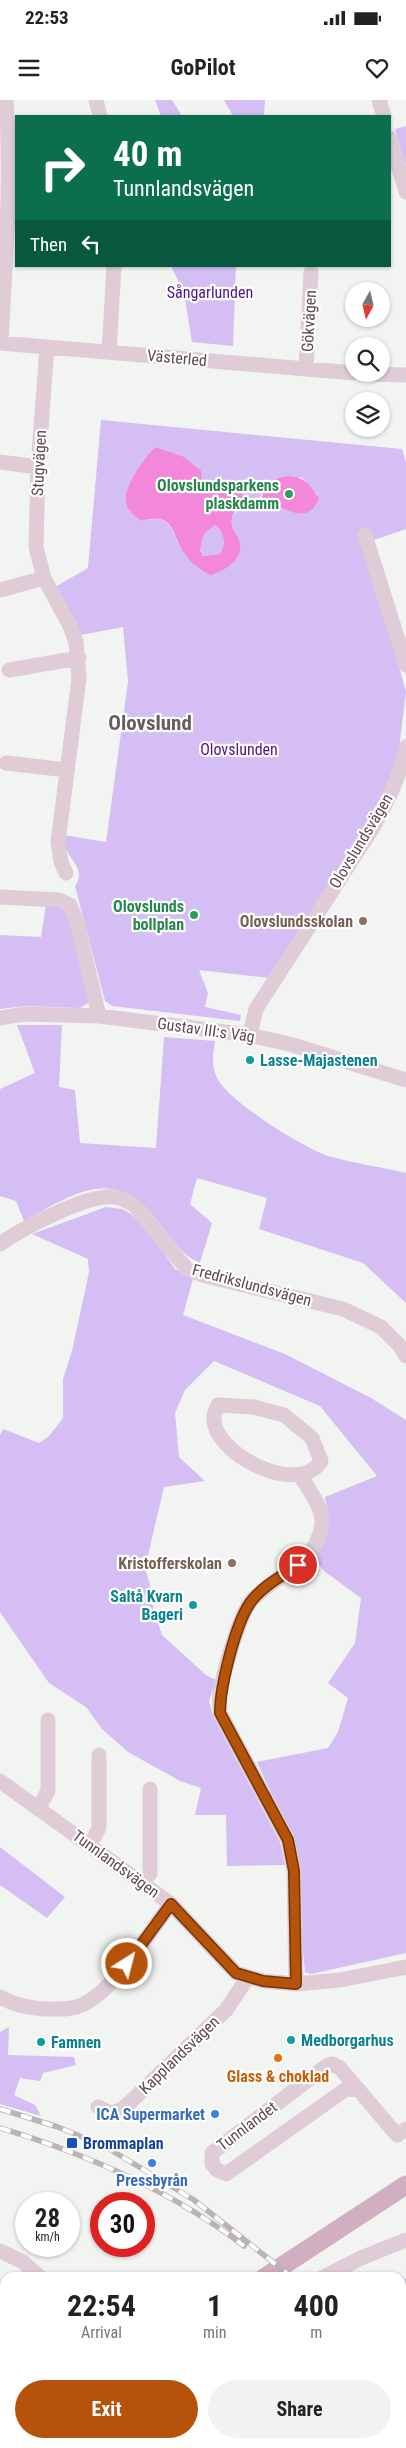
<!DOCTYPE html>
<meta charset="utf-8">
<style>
body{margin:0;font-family:"Roboto Condensed",sans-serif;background:#f2f2f2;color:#222;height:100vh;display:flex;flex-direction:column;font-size:19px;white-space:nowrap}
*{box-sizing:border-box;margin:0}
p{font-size:16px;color:#767676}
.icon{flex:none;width:28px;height:28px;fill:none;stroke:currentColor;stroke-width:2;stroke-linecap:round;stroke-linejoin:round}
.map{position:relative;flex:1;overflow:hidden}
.side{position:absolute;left:0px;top:2172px;width:406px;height:176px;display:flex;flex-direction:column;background:#fff;border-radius:15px 15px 0 0;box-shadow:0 1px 4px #0004}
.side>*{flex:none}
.hud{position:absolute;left:15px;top:15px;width:376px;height:152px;border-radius:0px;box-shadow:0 1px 4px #0004;background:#0b6e4f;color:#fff;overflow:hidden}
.needle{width:32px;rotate:188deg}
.controls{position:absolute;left:345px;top:182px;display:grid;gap:10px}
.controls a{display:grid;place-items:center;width:45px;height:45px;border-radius:50%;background:#fff;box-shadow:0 1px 4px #0004;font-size:25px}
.speed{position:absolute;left:15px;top:2092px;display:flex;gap:10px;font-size:25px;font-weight:700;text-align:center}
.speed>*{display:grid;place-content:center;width:65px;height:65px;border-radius:50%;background:#fff;box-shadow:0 1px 4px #0004;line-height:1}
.speed small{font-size:12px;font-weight:400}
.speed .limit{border:8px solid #d22;background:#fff;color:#111}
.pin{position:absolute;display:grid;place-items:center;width:42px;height:42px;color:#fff;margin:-21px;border:2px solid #fff;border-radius:50%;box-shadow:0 1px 5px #0007}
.me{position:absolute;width:55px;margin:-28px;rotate:36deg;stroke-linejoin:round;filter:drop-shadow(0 0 4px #0008)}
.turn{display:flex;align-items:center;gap:18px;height:105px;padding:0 15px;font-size:22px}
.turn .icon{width:65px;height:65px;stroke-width:2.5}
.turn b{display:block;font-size:35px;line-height:42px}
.then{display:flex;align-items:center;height:48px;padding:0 15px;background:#0003;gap:10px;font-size:19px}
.eta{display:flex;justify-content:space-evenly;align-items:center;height:85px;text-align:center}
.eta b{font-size:30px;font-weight:700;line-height:35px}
.action{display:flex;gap:10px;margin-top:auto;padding:10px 15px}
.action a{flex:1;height:58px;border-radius:30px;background:#b45309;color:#fff;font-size:20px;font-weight:700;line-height:58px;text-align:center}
.action a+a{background:#f2f2f2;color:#222}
.status{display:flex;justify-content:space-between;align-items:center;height:35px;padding:0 25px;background:#fff;direction:ltr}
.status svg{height:14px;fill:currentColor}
header{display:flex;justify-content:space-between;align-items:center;height:65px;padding:0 15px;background:#fff;font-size:22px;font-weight:700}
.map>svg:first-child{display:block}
.green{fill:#d4bef3;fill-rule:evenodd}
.water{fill:#f388da;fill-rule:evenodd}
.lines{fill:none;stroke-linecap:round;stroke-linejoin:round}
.minor{stroke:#dfccd6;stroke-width:15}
.major{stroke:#d2afc0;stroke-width:19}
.rail-casing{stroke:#bcb3b6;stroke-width:5.5}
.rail{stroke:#fff;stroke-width:4;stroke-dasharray:11;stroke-linecap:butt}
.route-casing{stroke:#753606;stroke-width:12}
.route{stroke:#b45309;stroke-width:9}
.leisure-dot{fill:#2e9e5b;stroke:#fff;stroke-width:2}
.education-dot{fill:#8d6e63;stroke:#fff;stroke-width:2}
.culture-dot{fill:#0f9aa8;stroke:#fff;stroke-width:2}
.food-dot{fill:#e8710a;stroke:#fff;stroke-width:2}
.shop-dot{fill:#3f7fe0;stroke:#fff;stroke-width:2}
.transit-dot{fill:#1a4fb4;stroke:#fff;stroke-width:2}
.labels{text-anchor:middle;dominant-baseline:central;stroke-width:4.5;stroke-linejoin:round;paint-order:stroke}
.park-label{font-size:16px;fill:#501089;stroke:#fff}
.street-label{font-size:16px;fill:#604754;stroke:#fff}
.leisure-label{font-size:16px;font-weight:bold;fill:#27864d;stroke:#fff;text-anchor:end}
.education-label{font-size:16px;font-weight:bold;fill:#785e54;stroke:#fff;text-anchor:end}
.culture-label{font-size:16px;font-weight:bold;fill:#0d838f;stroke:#fff;text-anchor:start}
.food-label{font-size:16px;font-weight:bold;fill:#c56008;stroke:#fff}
.shop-label{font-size:16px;font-weight:bold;fill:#366cbe;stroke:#fff;text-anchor:end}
.transit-label{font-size:16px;font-weight:bold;fill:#164399;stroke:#fff;text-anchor:start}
.district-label{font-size:21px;font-weight:bold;fill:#675d61;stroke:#fff}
</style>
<div class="status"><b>22:53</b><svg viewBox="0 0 49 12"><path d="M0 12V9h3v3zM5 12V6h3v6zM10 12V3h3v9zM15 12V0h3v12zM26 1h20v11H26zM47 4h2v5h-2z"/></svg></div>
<header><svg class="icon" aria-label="menu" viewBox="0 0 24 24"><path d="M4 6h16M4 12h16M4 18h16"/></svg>GoPilot<svg class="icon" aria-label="heart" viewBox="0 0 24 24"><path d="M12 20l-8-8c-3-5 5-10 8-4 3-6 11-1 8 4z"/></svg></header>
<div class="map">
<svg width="406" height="2348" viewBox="0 0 406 2348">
<rect width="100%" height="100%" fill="#f1f4f1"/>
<path class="green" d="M155 0H172L182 16H161Z
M224 0H265L264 16H233Z
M406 26V65L395 29Z
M171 166H236L233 246 192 242 184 193Z
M101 320 402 349 406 363V429L365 443 406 592 397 664 367 725 270 878 199 870 208 893 205 907 241 915 240 921 112 906 105 901 75 786C85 771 74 764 67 751 64 746 64 740 63 735L106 742 128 582 123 527 81 535 55 487 88 468ZM155 347 202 385 239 392 249 404C226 413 229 426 240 444L210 475C197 469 186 459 180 446 169 425 170 414 141 421 135 416 127 410 126 403 122 388 145 357 155 347ZM290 376 303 378 318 395 303 412C282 414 276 401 261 401L260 397 270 382Z
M215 425C225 433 226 444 220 454L203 456 200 450 204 434Z
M46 805H70L89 897 88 903 80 908 25 906 0 909V835L41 837Z
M17 925H62L59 987 75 990 80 1043 156 1048 164 937 215 941C213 954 211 965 217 978 228 1001 303 1048 328 1056 353 1063 380 1067 406 1073V1203L363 1163 259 1129 267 1098 197 1078 190 1104 212 1123 200 1163C183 1156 174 1141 162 1127 156 1120 150 1110 142 1104 104 1069 61 1101 24 1121L16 1101 0 1096V989L35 973Z
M106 1107 122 1109 131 1114 152 1135 175 1169 193 1179 183 1215 285 1254 371 1298 406 1320V1853L311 1874 305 1872 292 1738 257 1662 328 1648 338 1632 348 1598 328 1583 355 1543 361 1498 324 1471 314 1458 329 1420 325 1397 377 1376 320 1306 214 1261 185 1290 175 1313 179 1357 205 1381 164 1387 145 1468 153 1495V1508L162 1535 206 1575 216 1580 209 1601 213 1616 280 1742 285 1765 227 1766 226 1715H195L201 1688 180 1681 128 1652 102 1629 86 1607 49 1583 0 1512V1335L3 1329 39 1343 49 1336 63 1318V1279L72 1251 89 1172 88 1159 32 1134Z
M0 1747 65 1797 47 1818 0 1785Z
M9 1927 8 1955 74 1957 76 1965 43 1973 40 1981 20 1978 14 1995 35 2005 41 2016 0 2004V1932Z
M406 2179V2275L401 2269V2180Z
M5 2298V2344H95L94 2348H3C0 2334 0 2311 5 2298Z
M401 2303 406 2308V2348H390L385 2344H401Z
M125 2344H159V2348H128Z"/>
<path class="water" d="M155 347 184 357 201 371 202 385 239 392 252 399V402C246 406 236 407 233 415 228 430 238 432 240 444 243 460 223 472 210 475 197 469 186 459 180 446 170 424 169 414 141 421 134 416 128 411 126 403 122 388 145 357 155 347ZM215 425C225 433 226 444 220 454L203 456 200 450 204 434Z
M289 376C306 377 311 386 319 398 307 431 277 401 261 401L265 386 278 378Z"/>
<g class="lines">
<path class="minor" d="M96 0 100 16
M379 0 384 16
M390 38 406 92
M0 243 354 273
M1 243C5 162 12 82 6 0
M47 248 38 367 36 447 44 478 70 526 76 542 79 578 58 742 61 762 66 773
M109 252 114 166
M306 269 311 172
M364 274 406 275
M0 362 38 367
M365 435 406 565
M0 490 44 478
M9 570 79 558
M6 663 67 670
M0 797 59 800 70 805 77 822 99 916
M0 918 24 914 99 916 250 935 293 945 406 980
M250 935 256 909 372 729C387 702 400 677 406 647
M0 1144C23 1128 87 1094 114 1097 122 1098 128 1101 135 1106L186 1168 202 1175 343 1209 381 1227 399 1245 406 1256
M218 1305 254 1307 284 1315 312 1338 321 1361C299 1398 210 1353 214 1316 214 1313 217 1308 218 1305Z
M0 1681 171 1804 236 1873 263 1881 296 1884 340 1880 406 1867
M38 1709 48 1691V1620
M95 1736 99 1728V1655
M150 1774V1689
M296 1884 294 1771 288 1740 220 1613C220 1607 219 1600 220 1594 223 1575 239 1514 252 1500 274 1476 319 1462 322 1423 323 1408 308 1388 300 1375
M0 1897C14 1905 29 1908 44 1909 57 1909 71 1910 82 1905 115 1890 149 1832 171 1804
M359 1990 346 1989 226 2074 217 2070 212 2064V2053L325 1967 332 1964 340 1968 397 2035 406 2029
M98 2007 111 2013 123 2009 226 1910 248 1877
M0 2151 23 2162 41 2178
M322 2178 361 2158 406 2140
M227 2348V2344"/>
<path class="major" d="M264 2178 406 2085
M0 2293 5 2287
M114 2344 117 2348"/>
<defs>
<path id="rail" d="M0 2009 58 2027 106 2047 194 2100 293 2178
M0 2028C86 2054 172 2091 244 2146
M401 2283 406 2288"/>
</defs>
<use href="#rail" class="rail-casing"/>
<use href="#rail" class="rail"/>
</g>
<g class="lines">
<defs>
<path id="route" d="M127 1864 171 1804 236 1873 263 1881 296 1884 294 1771 288 1740 220 1613C220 1587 235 1525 250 1503 261 1487 282 1476 298 1465"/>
</defs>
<use href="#route" class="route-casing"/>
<use href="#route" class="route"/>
</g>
<g class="leisure-dot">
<circle cx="289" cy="394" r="5"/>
<circle cx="194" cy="815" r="5"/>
</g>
<g class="education-dot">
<circle cx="363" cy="821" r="5"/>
<circle cx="232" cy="1463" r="5"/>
</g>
<g class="culture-dot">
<circle cx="250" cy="960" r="5"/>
<circle cx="193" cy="1505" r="5"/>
<circle cx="291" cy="1940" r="5"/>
<circle cx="41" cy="1942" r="5"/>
</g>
<circle class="food-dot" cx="278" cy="1958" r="5"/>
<g class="shop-dot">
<circle cx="215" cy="2014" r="5"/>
<circle cx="152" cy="2063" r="5"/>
</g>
<rect class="transit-dot" x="66" y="2037" width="12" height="12" rx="2.5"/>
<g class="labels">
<g class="park-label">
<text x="210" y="192">Sångarlunden</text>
<text x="239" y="649">Olovslunden</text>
</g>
<g class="street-label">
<text transform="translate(309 221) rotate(-87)">Gökvägen</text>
<text transform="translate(177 258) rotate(5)">Västerled</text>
<text transform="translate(39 363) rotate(-87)">Stugvägen</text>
<text transform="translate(361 741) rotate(-59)">Olovslundsvägen</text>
<text transform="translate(206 930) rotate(8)">Gustav III:s Väg</text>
<text transform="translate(252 1185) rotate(15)">Fredrikslundsvägen</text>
<text transform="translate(116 1764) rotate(36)">Tunnlandsvägen</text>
<text transform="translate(179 1955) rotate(-44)">Kapplandsvägen</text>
<text transform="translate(247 2026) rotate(-37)">Tunnlandet</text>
</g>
<g class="leisure-label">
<text x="279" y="385">Olovslundsparkens<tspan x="279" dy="18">plaskdamm</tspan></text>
<text x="184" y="806">Olovslunds<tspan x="184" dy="18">bollplan</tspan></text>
</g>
<g class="education-label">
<text x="353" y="821">Olovslundsskolan</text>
<text x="222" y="1463">Kristofferskolan</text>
</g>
<g class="culture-label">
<text x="260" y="960">Lasse-Majastenen</text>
<text x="183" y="1496" text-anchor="end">Saltå Kvarn<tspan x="183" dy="18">Bageri</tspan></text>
<text x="301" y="1940">Medborgarhus</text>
<text x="51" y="1942">Famnen</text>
</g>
<g class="food-label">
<text x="278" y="1976">Glass &amp; choklad</text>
</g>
<g class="shop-label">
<text x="205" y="2014">ICA Supermarket</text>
<text x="152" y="2080" text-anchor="middle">Pressbyrån</text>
</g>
<g class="transit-label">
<text x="83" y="2043">Brommaplan</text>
</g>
<g class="district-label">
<text x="150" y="623">Olovslund</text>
</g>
</g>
</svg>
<div class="controls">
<a><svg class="needle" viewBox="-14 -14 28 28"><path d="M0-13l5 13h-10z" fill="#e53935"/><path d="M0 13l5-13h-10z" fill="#767676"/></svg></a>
<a><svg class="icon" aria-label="search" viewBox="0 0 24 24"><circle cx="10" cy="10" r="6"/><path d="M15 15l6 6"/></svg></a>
<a><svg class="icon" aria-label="layers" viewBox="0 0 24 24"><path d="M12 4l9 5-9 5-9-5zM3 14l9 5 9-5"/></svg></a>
</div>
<div class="speed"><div>28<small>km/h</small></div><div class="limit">30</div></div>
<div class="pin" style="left:298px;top:1465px;background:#d93025"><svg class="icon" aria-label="arrive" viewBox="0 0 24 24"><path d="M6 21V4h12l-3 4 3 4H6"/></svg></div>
<svg class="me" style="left:127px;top:1864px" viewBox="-20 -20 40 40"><circle r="17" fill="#b45309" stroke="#fff" stroke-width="3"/><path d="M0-11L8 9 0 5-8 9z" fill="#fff"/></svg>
<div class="hud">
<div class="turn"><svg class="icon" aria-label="right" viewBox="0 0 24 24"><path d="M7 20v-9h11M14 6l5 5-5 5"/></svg><div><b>40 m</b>Tunnlandsvägen</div></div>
<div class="then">Then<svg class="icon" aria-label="left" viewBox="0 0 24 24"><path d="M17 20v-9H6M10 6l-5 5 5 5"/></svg></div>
</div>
<section class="side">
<div class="eta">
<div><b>22:54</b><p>Arrival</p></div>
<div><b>1</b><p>min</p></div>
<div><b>400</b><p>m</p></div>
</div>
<div class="action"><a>Exit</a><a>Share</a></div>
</section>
</div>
